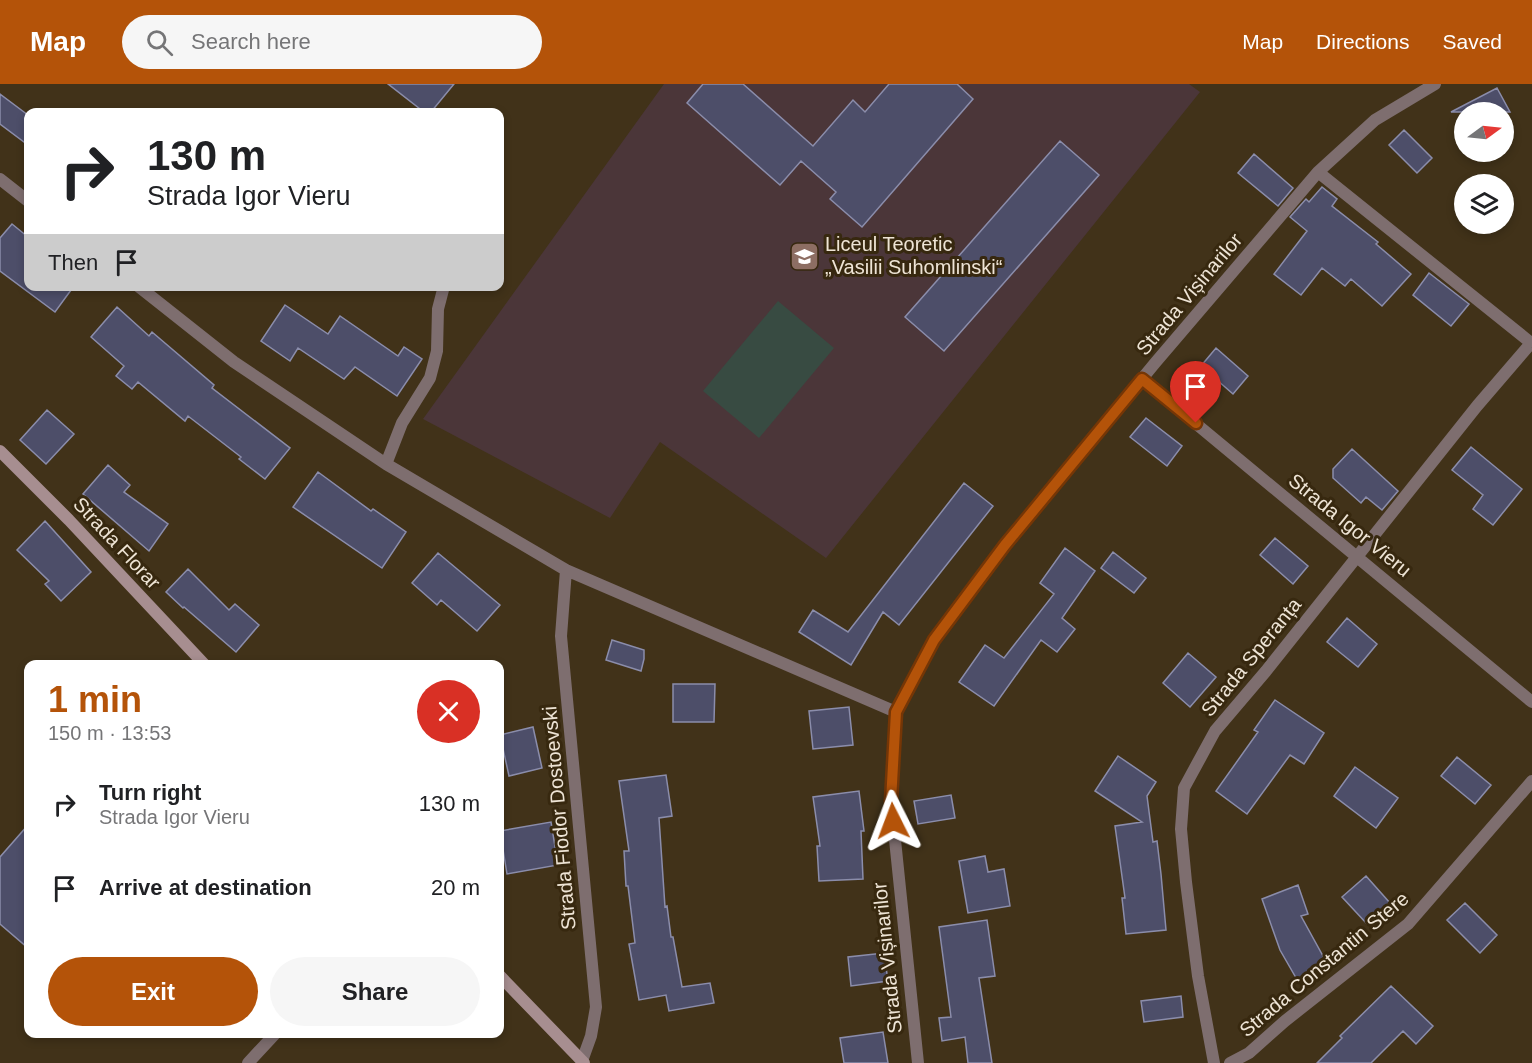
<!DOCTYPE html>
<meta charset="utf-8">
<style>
body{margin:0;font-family:Arial,sans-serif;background:#f6f6f6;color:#202124;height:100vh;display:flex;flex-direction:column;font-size:22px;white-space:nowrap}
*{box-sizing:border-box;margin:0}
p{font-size:20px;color:#757577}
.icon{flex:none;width:33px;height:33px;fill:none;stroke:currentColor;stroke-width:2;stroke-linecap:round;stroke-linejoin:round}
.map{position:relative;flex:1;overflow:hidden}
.panel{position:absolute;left:24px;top:576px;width:480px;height:378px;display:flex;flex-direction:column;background:#fff;border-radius:12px;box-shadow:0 3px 9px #0003}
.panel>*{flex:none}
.hud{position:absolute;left:24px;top:24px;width:480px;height:183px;border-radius:12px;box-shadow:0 3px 9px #0003;background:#fff;color:#202124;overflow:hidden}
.needle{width:39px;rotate:75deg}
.fabs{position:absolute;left:1454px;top:18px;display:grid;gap:12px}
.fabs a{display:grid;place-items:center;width:60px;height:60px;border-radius:50%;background:#fff;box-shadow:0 3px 9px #0003;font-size:30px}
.pin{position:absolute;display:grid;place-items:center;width:51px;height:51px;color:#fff;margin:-62px -26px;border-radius:50% 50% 50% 0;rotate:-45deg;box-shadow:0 0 6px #0007}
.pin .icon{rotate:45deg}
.me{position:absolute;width:66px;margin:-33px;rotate:357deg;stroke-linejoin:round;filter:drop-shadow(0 0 4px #0008)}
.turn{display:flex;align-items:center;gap:21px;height:126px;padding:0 24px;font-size:27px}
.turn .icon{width:78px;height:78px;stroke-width:2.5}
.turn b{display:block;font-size:42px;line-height:51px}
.then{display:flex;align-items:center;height:57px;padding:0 24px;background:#0003;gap:12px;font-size:22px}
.round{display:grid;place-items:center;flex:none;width:63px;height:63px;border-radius:32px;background:#f6f6f6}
.overview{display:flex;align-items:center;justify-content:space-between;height:102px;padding:0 24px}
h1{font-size:36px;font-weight:800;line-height:45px;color:#b45309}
.button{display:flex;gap:12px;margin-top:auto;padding:12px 24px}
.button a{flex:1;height:69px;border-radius:36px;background:#b45309;color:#fff;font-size:24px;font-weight:800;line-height:69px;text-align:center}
.button a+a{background:#f6f6f6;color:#202124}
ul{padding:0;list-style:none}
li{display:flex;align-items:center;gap:18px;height:84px;padding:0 24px}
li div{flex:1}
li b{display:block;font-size:22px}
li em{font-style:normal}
header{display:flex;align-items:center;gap:36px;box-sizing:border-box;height:84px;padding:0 30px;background:#b45309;color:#fff}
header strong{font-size:28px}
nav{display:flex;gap:33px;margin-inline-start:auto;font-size:21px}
.search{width:420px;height:54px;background:#f6f6f6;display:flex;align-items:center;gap:15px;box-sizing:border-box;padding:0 21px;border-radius:33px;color:#757577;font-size:22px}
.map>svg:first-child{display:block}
.education{fill:#4b3639}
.green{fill:#384b42}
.building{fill:#4d4e69;stroke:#8b8dab;stroke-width:1.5}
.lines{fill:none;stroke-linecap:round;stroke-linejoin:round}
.street{stroke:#7e6e6f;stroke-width:12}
.secondary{stroke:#a78e90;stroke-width:12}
.route-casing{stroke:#753606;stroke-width:15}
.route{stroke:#b45309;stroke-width:10}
.labels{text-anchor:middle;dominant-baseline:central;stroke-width:6;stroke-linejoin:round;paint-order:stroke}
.poi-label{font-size:20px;fill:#eee4d5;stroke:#37280f;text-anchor:start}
.street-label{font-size:20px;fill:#eee4d5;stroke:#37280f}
</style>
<header>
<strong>Map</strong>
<div class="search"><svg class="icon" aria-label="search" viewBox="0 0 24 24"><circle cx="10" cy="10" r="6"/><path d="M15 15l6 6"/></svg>Search here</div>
<nav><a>Map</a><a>Directions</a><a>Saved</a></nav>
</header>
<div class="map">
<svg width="1532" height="979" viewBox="0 0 1532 979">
<rect width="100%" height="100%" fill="#413219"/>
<path class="education" d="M664 0H1189L1200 8 826 474 660 358 610 434 423 335Z"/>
<path class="green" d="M778 217 834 264 759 354 703 307Z"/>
<path class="building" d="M388 0H454L431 28H424Z
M703 0H743L813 62 853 16 865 28 889 0H957L973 15 862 143 830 115 836 108 801 77 780 101 687 19Z
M1497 4 1510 28H1451Z
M0 10 28 31V61L0 40Z
M1404 46 1432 74 1417 89 1389 61Z
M1060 57 1099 91 944 267 905 233Z
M1254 70 1293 104 1278 122 1238 89Z
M1322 103 1337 115 1332 122 1378 158 1376 160 1411 190 1382 222 1351 195 1345 202 1322 184 1301 211 1274 190 1307 147 1290 133 1306 115 1309 118Z
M12 140 28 153V202H74L55 228 0 187V154Z
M1429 189 1469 220 1451 242 1413 211Z
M285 221 328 250 340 232 398 272 404 263 422 275 397 312 355 283 344 295 298 264 290 277 261 257Z
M117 223 149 252 152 248 214 301 212 304 290 364 265 395 239 375 241 373 188 332 185 337 138 298 132 305 116 292 124 282 91 253Z
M1216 264 1248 292 1233 310 1201 282Z
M47 326 74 350 46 380 20 356Z
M1146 334 1182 362 1167 382 1130 353Z
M1471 363 1522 405 1493 441 1473 425 1483 411 1452 386Z
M1352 365 1398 407 1382 426 1366 413 1361 419 1333 394V385Z
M108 381 130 401 124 408 168 440 149 467 83 410Z
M318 388 371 427 373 425 406 448 382 484 293 423Z
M964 399 993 422 899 541 883 528 851 581 799 548 813 526 848 548Z
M45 437 91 488 61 517 45 500 49 497 17 466Z
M1275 454 1308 482 1293 500 1260 471Z
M1065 464 1095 487 1062 534 1075 545 1057 568 1041 556 994 622 959 598 985 561 1004 574 1054 510 1040 499Z
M1113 468 1146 494 1134 509 1101 484Z
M438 469 500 521 477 547 441 516 437 521 412 499Z
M188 485 229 526 235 520 259 541 236 568 184 523 183 524 166 508Z
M1347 534 1377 560 1358 583 1327 558Z
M612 556 644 566V575L641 587 606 576Z
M1188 569 1216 593 1190 623 1163 599Z
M673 600H715L714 638H673Z
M1275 616 1324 649 1304 680 1290 671 1247 730 1216 707 1258 648 1254 646Z
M849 623 853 661 813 665 809 627Z
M533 643 542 684 509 692 500 651Z
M1118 672 1156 698 1147 712 1153 758 1157 757 1161 790 1166 846 1126 850 1122 814H1125L1115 742 1142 738 1095 707Z
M1457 673 1491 701 1475 720 1441 692Z
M1355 683 1398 714 1376 744 1334 712Z
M666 691 672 732 659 734 665 823 667 822 671 853H673L682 903 710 899 714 919 669 927 666 911 639 916 629 860 635 859 628 802H626L624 767H629L619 697Z
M859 707 864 747H861L863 795 819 797 817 762H820L813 713Z
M951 711 955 734 918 740 914 717Z
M551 738 558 781 507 790 500 747Z
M28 741V864L0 840V773Z
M985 772 988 788 1004 785 1010 822 968 829 959 777Z
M1366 792 1390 819 1367 840 1342 813Z
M1298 801 1308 830 1301 832 1329 883 1299 899 1280 866 1262 815Z
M1465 819 1497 851 1480 869 1447 836Z
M987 836 995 892 979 894 992 979H968L965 953 942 957 939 934 951 933 939 843Z
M884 869 888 897 851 902 848 873Z
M1391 902 1433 942 1416 960 1403 947 1371 979H1317L1342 954 1340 952Z
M1181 912 1183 933 1144 938 1141 917Z
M883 948 888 979H844L840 954Z"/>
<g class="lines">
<path class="street" d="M1318 88 1530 258
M0 95 28 117
M138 202 234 278 386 380 566 486 896 628
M1142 295 1532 618
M386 380 402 339 430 294 437 267 438 225 444 202
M566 486 561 552 596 923 591 952 582 977
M248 979 275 950
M918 979 891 717 896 628 934 556 1005 461 1155 279 1318 88 1375 36 1435 0
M1214 979 1198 892 1186 798 1181 745 1184 704 1215 647 1266 587 1477 322 1532 258
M1230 979 1249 969 1285 937 1408 840 1532 697"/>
<path class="secondary" d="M0 367 69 436 204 580
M500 892 584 979"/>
</g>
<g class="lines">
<defs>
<path id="route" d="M893 737 891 717 896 628 934 556 1005 461 1142 295 1196 339"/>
</defs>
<use href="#route" class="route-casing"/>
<use href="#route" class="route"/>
</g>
<defs>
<symbol id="school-square" viewBox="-11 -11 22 22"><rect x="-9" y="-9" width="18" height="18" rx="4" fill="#8d6e63" stroke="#37280f"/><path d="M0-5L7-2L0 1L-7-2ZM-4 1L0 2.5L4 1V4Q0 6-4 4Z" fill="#fff"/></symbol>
</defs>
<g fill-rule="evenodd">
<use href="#school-square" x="788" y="156" width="33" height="33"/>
</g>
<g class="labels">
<g class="poi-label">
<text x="825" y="160">Liceul Teoretic<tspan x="825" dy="23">„Vasilii Suhomlinski“</tspan></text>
</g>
<g class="street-label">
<text transform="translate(1189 210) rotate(-50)">Strada Vișinarilor</text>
<text transform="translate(1350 441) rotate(39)">Strada Igor Vieru</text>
<text transform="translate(117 459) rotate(47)">Strada Florar</text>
<text transform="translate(1251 573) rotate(-51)">Strada Speranța</text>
<text transform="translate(559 734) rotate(-95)">Strada Fiodor Dostoevski</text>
<text transform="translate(887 874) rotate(-96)">Strada Vișinarilor</text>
<text transform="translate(1324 880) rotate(-40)">Strada Constantin Stere</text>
</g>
</g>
</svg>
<div class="fabs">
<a><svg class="needle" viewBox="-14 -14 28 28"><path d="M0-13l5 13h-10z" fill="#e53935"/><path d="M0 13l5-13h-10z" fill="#757577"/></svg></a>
<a><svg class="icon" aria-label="layers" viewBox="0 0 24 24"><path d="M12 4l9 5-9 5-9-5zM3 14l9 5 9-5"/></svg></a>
</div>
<div class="pin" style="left:1196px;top:339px;background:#d93025"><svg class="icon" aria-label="arrive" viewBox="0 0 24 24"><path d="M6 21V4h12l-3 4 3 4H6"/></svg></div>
<svg class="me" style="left:893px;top:737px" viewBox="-20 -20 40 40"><path d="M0-17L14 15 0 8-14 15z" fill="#b45309" stroke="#fff" stroke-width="4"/></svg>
<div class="hud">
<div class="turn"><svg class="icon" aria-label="right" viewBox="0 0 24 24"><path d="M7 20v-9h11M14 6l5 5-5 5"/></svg><div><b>130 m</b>Strada Igor Vieru</div></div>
<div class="then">Then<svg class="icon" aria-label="arrive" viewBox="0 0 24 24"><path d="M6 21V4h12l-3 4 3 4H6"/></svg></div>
</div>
<section class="panel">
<div class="overview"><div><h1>1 min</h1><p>150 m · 13:53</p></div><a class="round" style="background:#d93025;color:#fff"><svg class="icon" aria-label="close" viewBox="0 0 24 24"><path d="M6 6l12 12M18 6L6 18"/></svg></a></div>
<ul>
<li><svg class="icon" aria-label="right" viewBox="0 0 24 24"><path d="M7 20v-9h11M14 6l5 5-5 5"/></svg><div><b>Turn right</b><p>Strada Igor Vieru</p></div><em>130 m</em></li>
<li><svg class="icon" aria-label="arrive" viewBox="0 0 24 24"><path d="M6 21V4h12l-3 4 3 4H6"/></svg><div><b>Arrive at destination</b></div><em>20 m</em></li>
</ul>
<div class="button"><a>Exit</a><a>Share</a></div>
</section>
</div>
